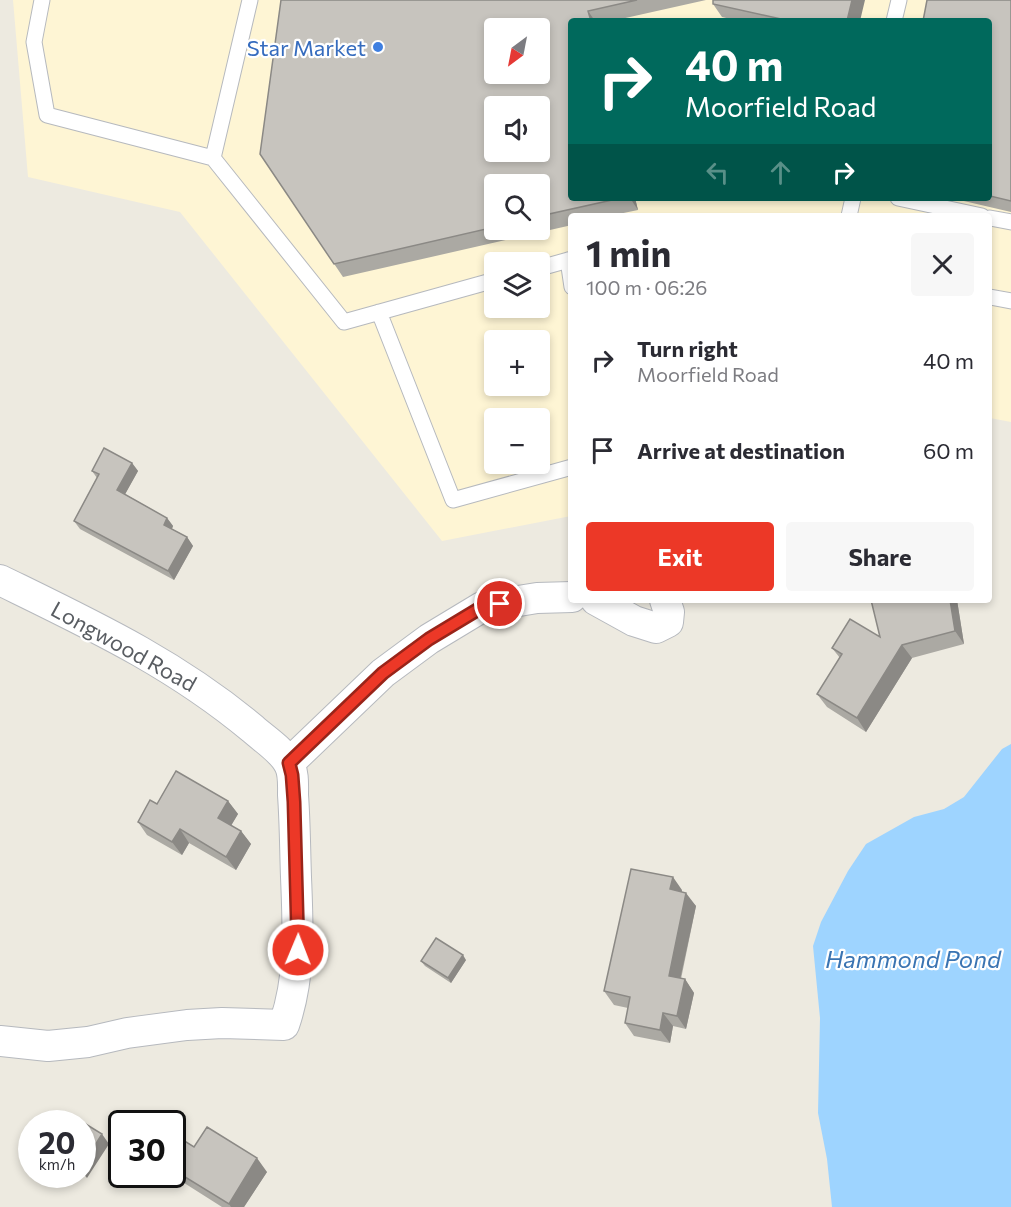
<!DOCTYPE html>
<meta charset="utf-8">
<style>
body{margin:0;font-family:Commissioner,sans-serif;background:#f7f7f7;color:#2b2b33;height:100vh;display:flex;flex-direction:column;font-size:22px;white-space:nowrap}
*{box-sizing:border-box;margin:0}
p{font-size:20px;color:#7c7c81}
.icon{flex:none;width:33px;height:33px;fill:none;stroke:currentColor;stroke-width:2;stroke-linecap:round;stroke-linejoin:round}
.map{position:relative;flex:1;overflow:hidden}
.details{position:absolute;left:568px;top:213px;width:424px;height:390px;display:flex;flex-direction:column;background:#fff;border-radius:6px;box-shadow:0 3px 9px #0003}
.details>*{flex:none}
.hud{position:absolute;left:568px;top:18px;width:424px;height:183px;border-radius:6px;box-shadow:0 3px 9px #0003;background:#00695c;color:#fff;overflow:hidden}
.needle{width:39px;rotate:212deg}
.tools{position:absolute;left:484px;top:18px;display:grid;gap:12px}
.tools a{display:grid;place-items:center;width:66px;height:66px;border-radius:6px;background:#fff;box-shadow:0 3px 9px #0003;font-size:30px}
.speed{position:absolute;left:18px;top:1110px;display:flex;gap:12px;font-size:30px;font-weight:700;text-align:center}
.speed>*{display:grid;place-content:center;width:78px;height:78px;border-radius:50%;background:#fff;box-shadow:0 3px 9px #0003;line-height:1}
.speed small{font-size:15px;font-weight:400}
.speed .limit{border:3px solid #111;border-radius:9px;background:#fff;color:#111}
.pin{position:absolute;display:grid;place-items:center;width:51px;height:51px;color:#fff;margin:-26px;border:3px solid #fff;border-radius:50%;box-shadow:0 2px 6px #0007}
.me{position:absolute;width:66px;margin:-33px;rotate:1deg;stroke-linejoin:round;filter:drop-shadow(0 0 4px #0008)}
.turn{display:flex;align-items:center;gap:21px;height:126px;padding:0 18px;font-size:27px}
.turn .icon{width:78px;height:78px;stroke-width:2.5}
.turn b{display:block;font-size:42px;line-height:51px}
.lanes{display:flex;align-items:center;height:57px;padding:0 18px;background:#0003;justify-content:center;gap:30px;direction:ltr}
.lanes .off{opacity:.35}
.round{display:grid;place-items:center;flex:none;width:63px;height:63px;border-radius:6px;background:#f7f7f7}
.headline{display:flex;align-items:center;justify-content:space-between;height:102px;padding:0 18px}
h1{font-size:36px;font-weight:700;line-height:45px}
.button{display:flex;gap:12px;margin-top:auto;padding:12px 18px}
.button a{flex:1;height:69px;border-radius:6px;background:#ec3827;color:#fff;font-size:24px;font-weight:700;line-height:69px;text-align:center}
.button a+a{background:#f7f7f7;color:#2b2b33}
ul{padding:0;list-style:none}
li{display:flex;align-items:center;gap:18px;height:90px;padding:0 18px}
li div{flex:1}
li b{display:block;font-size:22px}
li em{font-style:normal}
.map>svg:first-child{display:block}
.commercial{fill:#fef5d4;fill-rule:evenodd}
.water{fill:#9ed4ff}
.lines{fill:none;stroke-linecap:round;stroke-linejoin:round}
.service-casing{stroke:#b6b9be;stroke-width:17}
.minor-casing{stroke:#b6b9be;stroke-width:32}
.service{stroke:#fff;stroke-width:15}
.minor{stroke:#fff;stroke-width:30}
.wall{fill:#aba9a3;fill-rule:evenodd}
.shaded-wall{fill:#8b8985}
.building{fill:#c7c4be;stroke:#8b8985;stroke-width:1.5;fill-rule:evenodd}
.route-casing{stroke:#992419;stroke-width:15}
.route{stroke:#ec3827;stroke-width:10}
.shop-dot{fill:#3f7fe0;stroke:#fff;stroke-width:2}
.labels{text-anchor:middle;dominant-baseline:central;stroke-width:4.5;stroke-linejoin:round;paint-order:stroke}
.shop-label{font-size:22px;fill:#366cbe;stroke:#fff;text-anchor:end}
.street-label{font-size:22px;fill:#595d62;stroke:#fff}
.water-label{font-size:24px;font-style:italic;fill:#3a74b2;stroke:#fff}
</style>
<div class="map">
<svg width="1011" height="1207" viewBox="0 0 1011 1207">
<rect width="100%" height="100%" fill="#edeae0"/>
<path class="commercial" d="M13 0H1011V422L990 418V216H572L571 516 442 541 180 212 28 177ZM572 21H990V198H572ZM495 28H540V74H495ZM495 106H540V152H495ZM495 184H540V230H495ZM495 262H540V308H495ZM495 340H540V386H495ZM495 418H540V464H495Z"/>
<path class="water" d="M1011 744V1207H832L827 1159 818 1113 820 1018 813 946 821 922 848 871 866 844 914 817 944 809 964 797 1002 749Z"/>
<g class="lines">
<defs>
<path id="service" d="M42 0 34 42 47 115 213 158 344 322 495 280
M894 21 899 0
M213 158 250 0
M898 198 982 216
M849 216 853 198
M990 218 1011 222
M568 260 572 287
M540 268 572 259
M990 297 1011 301
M379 312 453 500 572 467"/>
<path id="minor" d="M0 580C92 625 174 663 253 729 264 739 282 750 289 764 294 773 293 785 293 795 295 822 295 849 296 877 298 927 301 976 284 1025L222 1023 187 1025 127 1033 88 1042 48 1046 0 1041
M596 600 634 621 656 628 668 622 669 612 665 600
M289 763 383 673 429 639 482 607 537 598 572 597"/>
</defs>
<use href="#service" class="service-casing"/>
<use href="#minor" class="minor-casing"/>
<use href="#service" class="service"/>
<use href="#minor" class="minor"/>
</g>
<path class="wall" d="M281 0H706L612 21H572V198H635L638 210 609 216H572V225L343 277 260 154ZM495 184H540V230H495Z
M1011 0V212L951 198H990V21Z
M713 4 860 21H739L722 17Z
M132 463 138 471 125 494 167 518 173 526 172 529 187 537 193 546 174 580 80 529 74 521 97 478 92 471Z
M871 600H957L964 644 912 658 866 732 827 707 817 694 840 658 832 648 880 637Z
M228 801 238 814 231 825 241 831 251 844 236 870 189 843 182 855 147 835 138 822 157 804Z
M682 890V892L696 906 681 979H685L694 993 686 1029 673 1026 670 1043 634 1036 625 1023 628 1008 614 1005 604 991Z
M466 960 451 983 425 966 421 961Z
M172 1133 194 1147 267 1172 244 1207H222L170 1174H172Z"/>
<path class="shaded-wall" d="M852 0H865L860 21H847Z
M588 11 595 21H591Z
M630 198H635L638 210Z
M132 463 138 471 123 498 117 490Z
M167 518 173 526 170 533 164 525Z
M187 537 193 546 174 580 168 571Z
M950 600H957L964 644 955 631Z
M902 645 912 658 866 732 857 718Z
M228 801 238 814 228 831 218 818Z
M180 829 189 843 182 855 172 842Z
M241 831 251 844 236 870 226 857Z
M673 877 682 890 680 902 670 889Z
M686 893 696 906 678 989 669 976Z
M463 955 466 960 451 983 448 978Z
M685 979 694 993 686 1029 677 1016Z
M663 1013 673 1026 670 1043 660 1030Z
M102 1134 109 1144 87 1178 82 1172V1166Z
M257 1158 267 1172 244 1207H231L229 1204Z"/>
<path class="building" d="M281 0H637L588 11 591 21H572V198H621L540 216V184H495V227L334 264 260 154ZM495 28H540V74H495ZM495 106H540V152H495Z
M713 0H852L847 21H790L713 4Z
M927 0H1011V201L990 196V21H923Z
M104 448 132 463 117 490 167 518 164 525 187 537 168 571 74 521 99 474 92 471Z
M871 600H950L955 631 902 645 857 718 817 694 842 654 832 648 850 619 880 637Z
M176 771 228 801 218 818 241 831 226 857 180 829 172 842 138 822 150 800 157 804Z
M631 869 673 877 670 889 686 893 669 976 685 979 677 1016 663 1013 660 1030 625 1023 630 997 604 991Z
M436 938 463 955 448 978 421 961Z
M71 1115 102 1134 82 1166V1124H66Z
M144 1116 157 1124H140Z
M207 1127 257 1158 229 1204 172 1169V1133L194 1147Z"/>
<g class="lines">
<defs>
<path id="route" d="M298 950 294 802 292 775 289 763 383 673 429 639 482 607 500 604"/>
</defs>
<use href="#route" class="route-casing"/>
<use href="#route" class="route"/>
</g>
<circle class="shop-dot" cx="378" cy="47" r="6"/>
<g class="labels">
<g class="shop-label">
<text x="366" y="47">Star Market</text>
</g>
<g class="street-label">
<text transform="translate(124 646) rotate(29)">Longwood Road</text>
</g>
<g class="water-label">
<text x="913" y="958">Hammond Pond</text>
</g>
</g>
</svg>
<div class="tools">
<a><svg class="needle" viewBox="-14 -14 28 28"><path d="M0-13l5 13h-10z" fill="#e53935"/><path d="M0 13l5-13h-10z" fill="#7c7c81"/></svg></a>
<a><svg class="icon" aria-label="sound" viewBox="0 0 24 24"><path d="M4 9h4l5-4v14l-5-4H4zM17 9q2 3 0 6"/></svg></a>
<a><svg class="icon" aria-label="search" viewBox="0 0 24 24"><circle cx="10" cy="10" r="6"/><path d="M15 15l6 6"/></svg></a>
<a><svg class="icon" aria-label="layers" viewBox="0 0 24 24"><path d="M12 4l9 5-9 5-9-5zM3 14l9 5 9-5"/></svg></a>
<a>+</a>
<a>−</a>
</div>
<div class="speed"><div>20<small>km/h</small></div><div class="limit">30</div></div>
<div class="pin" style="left:500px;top:604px;background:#d93025"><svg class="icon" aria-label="arrive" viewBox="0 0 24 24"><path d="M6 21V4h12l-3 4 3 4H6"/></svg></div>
<svg class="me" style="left:298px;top:950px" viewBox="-20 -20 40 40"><circle r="17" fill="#ec3827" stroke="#fff" stroke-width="3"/><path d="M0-11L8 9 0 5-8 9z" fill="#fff"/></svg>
<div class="hud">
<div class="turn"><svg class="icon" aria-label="right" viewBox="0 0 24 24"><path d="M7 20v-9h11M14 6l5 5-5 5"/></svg><div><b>40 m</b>Moorfield Road</div></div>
<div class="lanes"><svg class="icon off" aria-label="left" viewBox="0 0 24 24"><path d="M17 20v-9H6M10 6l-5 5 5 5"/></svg><svg class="icon off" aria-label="ahead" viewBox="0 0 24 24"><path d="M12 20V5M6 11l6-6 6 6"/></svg><svg class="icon" aria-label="right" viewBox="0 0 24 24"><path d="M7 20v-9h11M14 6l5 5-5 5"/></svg></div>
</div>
<section class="details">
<div class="headline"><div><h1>1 min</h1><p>100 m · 06:26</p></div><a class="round"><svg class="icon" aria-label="close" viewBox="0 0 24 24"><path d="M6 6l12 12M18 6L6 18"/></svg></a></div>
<ul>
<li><svg class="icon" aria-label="right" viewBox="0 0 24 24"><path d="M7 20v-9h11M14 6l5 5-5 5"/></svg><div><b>Turn right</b><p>Moorfield Road</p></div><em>40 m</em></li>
<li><svg class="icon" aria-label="arrive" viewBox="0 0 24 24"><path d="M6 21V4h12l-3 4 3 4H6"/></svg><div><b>Arrive at destination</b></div><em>60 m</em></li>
</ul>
<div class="button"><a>Exit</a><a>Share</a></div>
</section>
</div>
